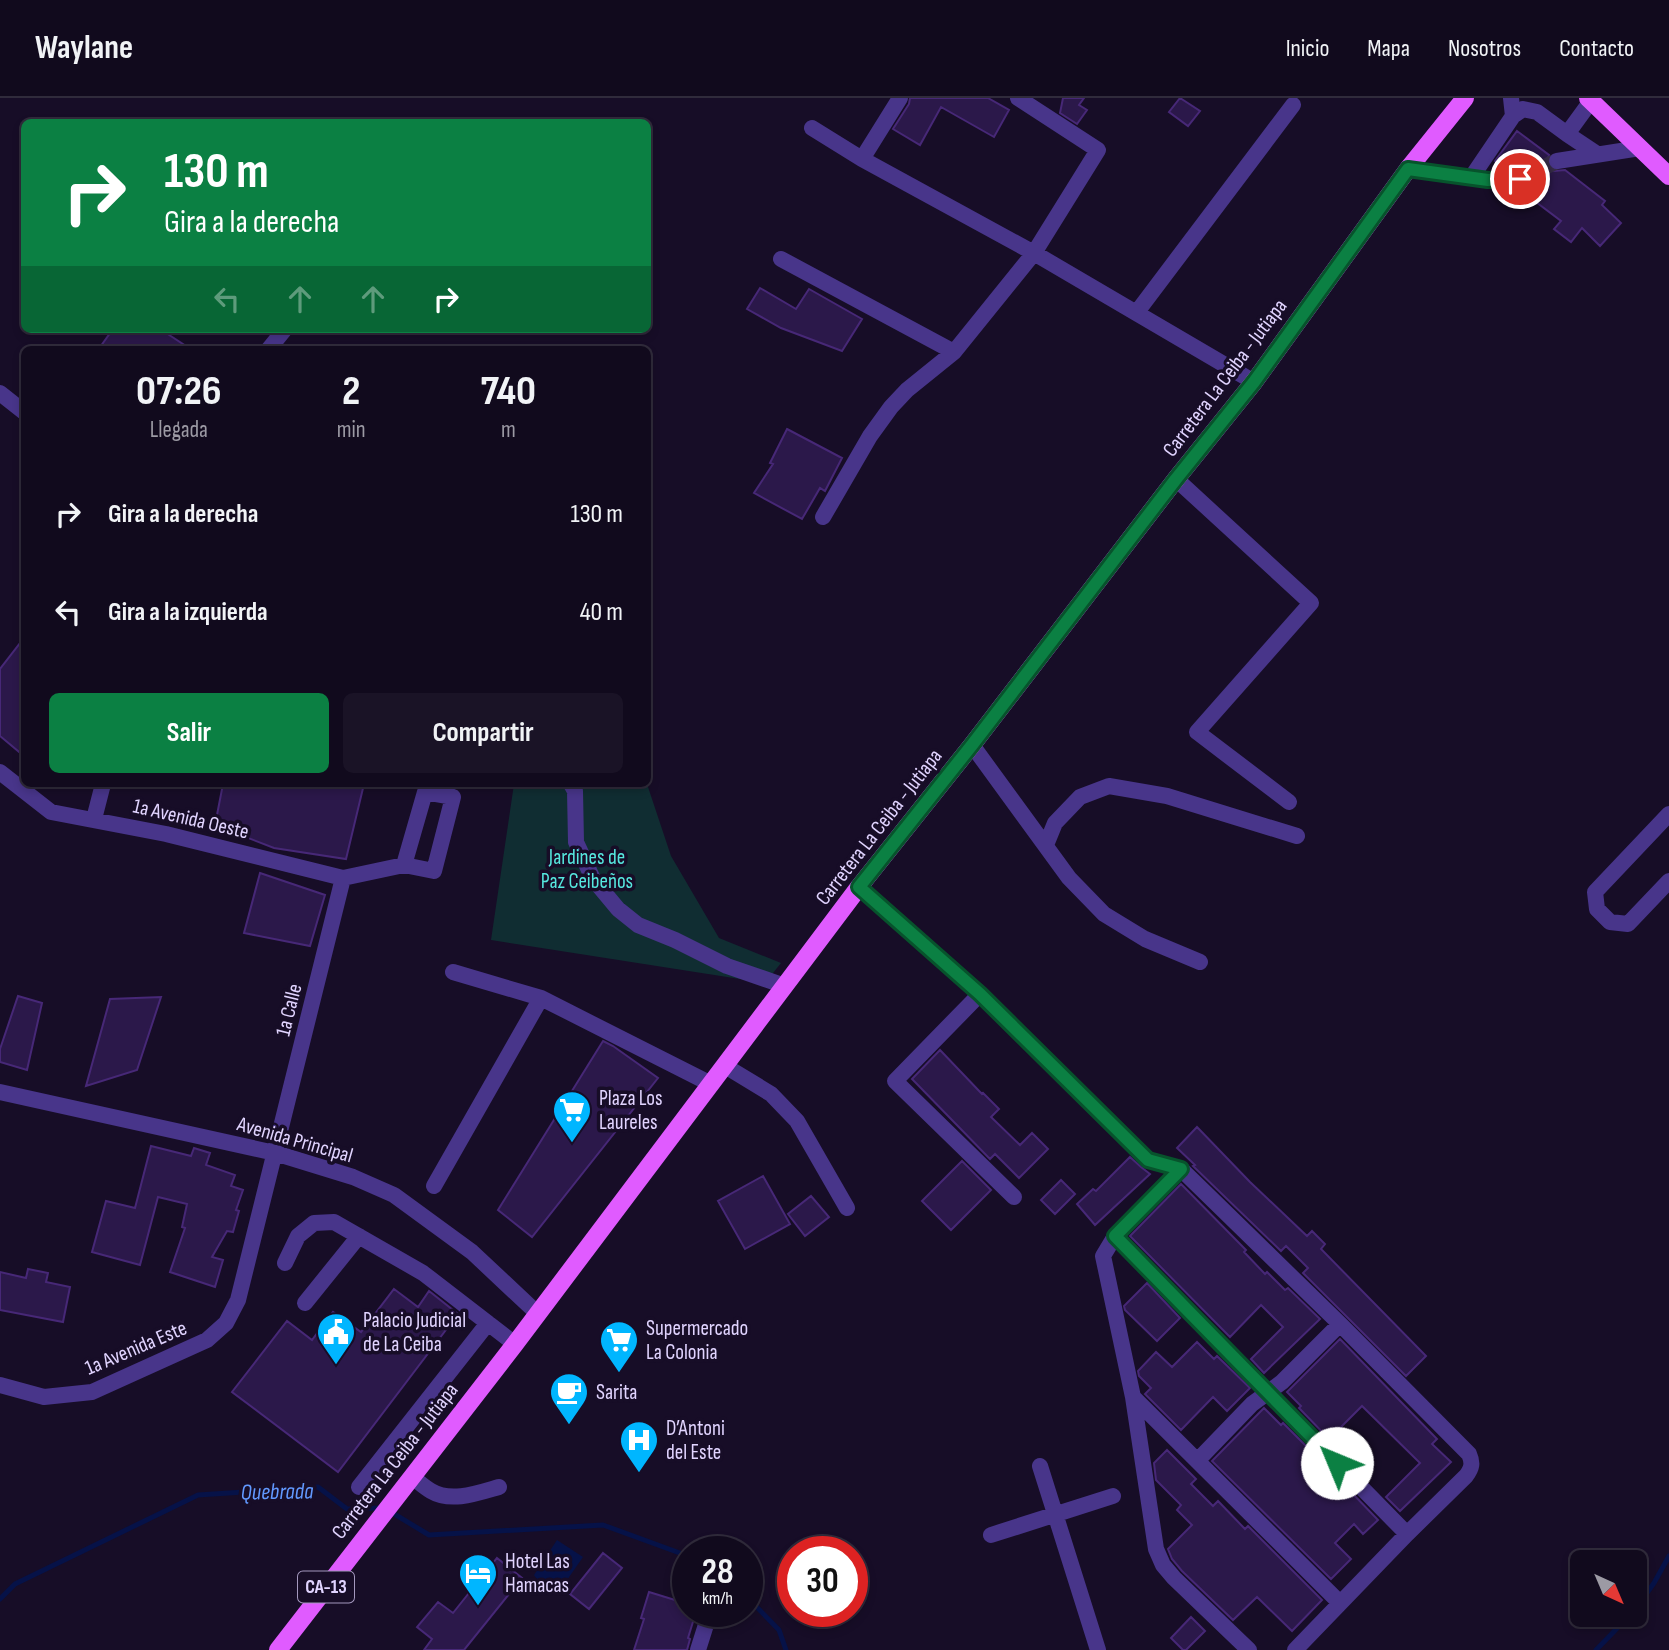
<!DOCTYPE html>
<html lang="es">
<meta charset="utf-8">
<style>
body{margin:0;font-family:"Sofia Sans Condensed",sans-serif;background:#1a1326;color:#f1f3f6;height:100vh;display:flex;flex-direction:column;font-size:26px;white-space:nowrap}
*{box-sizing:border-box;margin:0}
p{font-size:23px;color:#9c9aa4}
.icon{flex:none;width:38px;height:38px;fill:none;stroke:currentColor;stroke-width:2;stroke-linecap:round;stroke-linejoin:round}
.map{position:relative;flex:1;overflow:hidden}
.side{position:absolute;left:21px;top:248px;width:630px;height:441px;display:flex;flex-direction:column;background:#110a1d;border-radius:10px;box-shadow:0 4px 10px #0003,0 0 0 2px #302b3b}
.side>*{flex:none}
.hud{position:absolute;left:21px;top:21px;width:630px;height:214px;border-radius:10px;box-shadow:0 4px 10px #0003,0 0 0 2px #302b3b;background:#0b8043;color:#fff;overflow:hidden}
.needle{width:46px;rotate:136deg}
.buttons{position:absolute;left:1570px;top:1452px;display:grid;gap:14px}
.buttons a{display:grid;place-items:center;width:77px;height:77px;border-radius:10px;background:#110a1d;box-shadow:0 4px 10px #0003,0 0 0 2px #302b3b;font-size:35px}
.speed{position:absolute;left:672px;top:1438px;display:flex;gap:14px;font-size:35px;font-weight:700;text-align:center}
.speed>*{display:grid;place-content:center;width:91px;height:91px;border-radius:50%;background:#110a1d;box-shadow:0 4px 10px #0003,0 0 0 2px #302b3b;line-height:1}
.speed small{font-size:18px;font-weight:400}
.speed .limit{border:10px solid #d22;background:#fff;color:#111}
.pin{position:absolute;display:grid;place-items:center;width:60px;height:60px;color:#fff;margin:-30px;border:4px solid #fff;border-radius:50%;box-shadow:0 2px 7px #0007}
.me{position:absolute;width:77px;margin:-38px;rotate:315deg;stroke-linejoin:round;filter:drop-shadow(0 0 5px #0008)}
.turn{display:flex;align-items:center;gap:24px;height:147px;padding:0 28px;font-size:32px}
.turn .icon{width:91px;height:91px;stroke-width:2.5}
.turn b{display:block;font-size:49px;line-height:60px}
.lanes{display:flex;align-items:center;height:66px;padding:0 28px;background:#0003;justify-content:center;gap:35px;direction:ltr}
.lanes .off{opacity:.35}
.eta{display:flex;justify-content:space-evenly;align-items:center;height:119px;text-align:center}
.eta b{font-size:42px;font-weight:700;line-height:49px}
.primary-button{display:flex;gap:14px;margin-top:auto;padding:14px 28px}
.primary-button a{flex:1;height:80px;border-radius:10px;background:#0b8043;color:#fff;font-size:28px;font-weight:700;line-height:80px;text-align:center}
.primary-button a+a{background:#1a1326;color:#f1f3f6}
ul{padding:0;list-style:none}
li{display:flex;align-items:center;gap:21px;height:98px;padding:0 28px}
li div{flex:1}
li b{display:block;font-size:26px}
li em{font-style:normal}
header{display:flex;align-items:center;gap:42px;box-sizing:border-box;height:98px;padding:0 35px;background:#110a1d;border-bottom:2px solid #302b3b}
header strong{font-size:33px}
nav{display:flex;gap:38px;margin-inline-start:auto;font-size:24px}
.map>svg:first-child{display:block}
.green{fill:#102d32}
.water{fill:#061248}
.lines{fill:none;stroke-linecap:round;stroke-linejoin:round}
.stream{stroke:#061248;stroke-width:5}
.building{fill:#2b184a;stroke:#472877;stroke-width:2}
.minor-tunnel{stroke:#352b47;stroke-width:16;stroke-dasharray:16 8;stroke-linecap:butt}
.minor{stroke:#48358a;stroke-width:16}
.major{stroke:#e05bff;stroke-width:18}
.route-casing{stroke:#07532c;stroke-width:18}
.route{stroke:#0b8043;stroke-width:12}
.labels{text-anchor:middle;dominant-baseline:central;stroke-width:7;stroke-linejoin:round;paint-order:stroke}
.shield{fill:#170d27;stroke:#a498be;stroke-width:2}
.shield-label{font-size:19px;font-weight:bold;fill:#e1d4ff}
.street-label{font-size:21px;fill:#e1d4ff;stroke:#170d27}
.park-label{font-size:21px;fill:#56e8df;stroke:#170d27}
.poi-label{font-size:21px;fill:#e1d4ff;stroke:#170d27;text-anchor:start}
.water-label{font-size:23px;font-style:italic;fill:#6299ff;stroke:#170d27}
</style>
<header>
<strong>Waylane</strong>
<nav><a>Inicio</a><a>Mapa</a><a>Nosotros</a><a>Contacto</a></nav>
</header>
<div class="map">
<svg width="1669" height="1552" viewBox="0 0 1669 1552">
<rect width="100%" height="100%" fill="#170d27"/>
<path class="green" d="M514 686H647L671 758 719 840 781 865 765 885 491 842Z"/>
<path class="water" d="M557 1442 583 1459 558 1495 541 1488 534 1477Z"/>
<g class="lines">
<path class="stream" d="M391 1414 429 1437 603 1427 688 1458
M747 1499 779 1532 786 1552
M0 1501 15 1486 198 1397 318 1389 347 1411 382 1410
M1634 1513 1654 1485 1669 1458
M1596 1552 1630 1517"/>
</g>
<path class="building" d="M910 0H988L1009 12 994 39 941 9 920 47 893 31 909 6Z
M1063 0H1084L1079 7 1087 12 1077 26 1060 15Z
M1180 0 1200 13 1188 28 1169 14Z
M1517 33 1549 57 1547 64 1549 70 1554 73 1565 72 1605 103 1602 107 1621 125 1600 148 1582 130 1571 144 1554 131 1561 123 1536 104 1541 97 1528 87 1530 81 1528 75 1520 71H1506L1495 63Z
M760 190 796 211 809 191 862 221 842 253 781 230 747 211Z
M113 231H160L192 252H98Z
M787 331 842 360 825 393 820 390 802 421 754 395 773 366 770 365Z
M24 540V658L0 638V571Z
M223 686H364L346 761 274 750 215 727Z
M260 775 325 797 310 848 244 835Z
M18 898 42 905 27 972 0 964V951Z
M161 899 137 972 86 988 110 901Z
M603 943 613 948 658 980 532 1139 498 1112Z
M940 952 982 996 983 995 999 1011 991 1019 1020 1047 1032 1035 1048 1051 1019 1080 995 1056 990 1061 912 981Z
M1197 1029 1250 1084 1307 1138 1312 1133 1325 1146 1321 1151 1426 1258 1406 1278 1303 1175 1308 1170 1286 1148 1281 1153 1193 1068 1195 1067 1177 1050Z
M151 1048 191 1058 194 1050 210 1055 206 1067 235 1077 231 1088 243 1092 236 1112 239 1113 233 1134 227 1133 212 1159 223 1162 215 1189 170 1174 185 1130 182 1129 187 1106 158 1099 140 1167 92 1154 106 1103 135 1110Z
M1130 1059 1141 1069 1150 1076 1095 1127 1077 1106 1093 1091 1096 1093Z
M962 1063 991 1092 951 1132 922 1103Z
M763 1078 790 1126 745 1151 718 1103Z
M1061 1082 1075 1096 1055 1116 1041 1102Z
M1181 1086 1246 1152 1244 1154 1265 1176 1267 1174 1285 1192 1288 1190 1320 1221 1264 1275 1251 1261 1283 1229 1261 1207 1230 1239 1130 1138Z
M811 1098 829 1119 805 1138 788 1116Z
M28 1171 48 1175 46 1184 70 1189 63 1224 0 1212V1174L26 1180Z
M1147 1185 1180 1220 1157 1243 1125 1212 1124 1208Z
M394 1191 418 1209 429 1193 458 1216 338 1374 232 1294 287 1223 312 1242 333 1214 361 1234Z
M1340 1241 1437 1341 1432 1346 1451 1364 1400 1413 1386 1399 1420 1365 1362 1308 1329 1341 1299 1310 1301 1308 1287 1294Z
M1197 1244 1214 1261 1217 1258 1250 1290 1227 1313 1213 1299 1181 1332 1145 1296 1151 1290 1139 1278 1138 1273 1156 1254 1172 1269Z
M1264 1310 1281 1327 1283 1325 1314 1356 1312 1359 1352 1397 1353 1396 1378 1422 1363 1436 1354 1426 1335 1445 1351 1461 1331 1481 1212 1363Z
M1167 1352 1196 1381 1191 1386 1213 1408 1218 1403 1245 1431 1248 1428 1322 1502 1292 1533 1257 1499 1233 1522 1182 1473 1172 1461 1168 1451 1192 1427 1177 1412 1181 1407 1156 1382 1154 1365Z
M603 1455 622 1470 589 1511 570 1496Z
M497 1460 522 1480 464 1552H424L432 1541 417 1529 438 1504 453 1515Z
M649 1494 688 1506V1514H696L688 1540 690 1541 687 1552H634L644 1521 641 1520Z
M1191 1519 1205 1533 1186 1552H1183L1171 1540Z"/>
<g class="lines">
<path class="minor-tunnel" d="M1520 81 1557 63"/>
<path class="minor" d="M1511 0 1513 18
M812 30 862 61 1034 155 1254 284
M1567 36 1591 3
M862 61 900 0
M1557 63 1640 50
M1408 71 1488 82 1520 81
M1471 80 1513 18 1523 11 1537 14 1567 36 1597 56
M781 161 954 254
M1137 214 1293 7
M268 252 285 231
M0 295 24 314
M1176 381 1311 505 1197 634 1289 704
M823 419 870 338 891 309 907 292 954 254 1034 155 1098 52 1018 0
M972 647 1069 780 1104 816 1145 841 1200 864
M0 674 51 714 166 736 343 780 404 767 434 773 453 699 425 694 404 767
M571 686 575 693 576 744 593 781 618 811 638 827 675 842 727 868 785 888
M1669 716 1595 794 1597 811 1610 824 1628 826 1669 783
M94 721 103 686
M1046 747 1055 725 1080 699 1109 688 1167 698 1297 738
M859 789 980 896 1148 1062 1181 1071 1340 1226 1469 1356C1473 1365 1472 1370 1466 1378L1407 1436 1295 1552
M980 896 895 983 1014 1099
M541 900 711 986
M725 968 771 996 797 1023 847 1110
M0 994 275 1055 353 1079 394 1097 472 1154 537 1215
M1181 1071 1115 1138 1103 1158 1133 1299 1156 1451 1163 1467 1174 1480 1249 1552
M434 1088 541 900 453 874
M1115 1138 1407 1436
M285 1165 298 1138 314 1125 334 1124 423 1175 515 1246
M305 1205 359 1138
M0 1287 44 1299 92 1294 207 1242 226 1225 238 1202 343 780
M1133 1299 1340 1505
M1198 1362 1252 1306 1282 1284 1340 1226
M1040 1368 1098 1552
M412 1379C418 1383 424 1389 431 1393 451 1405 478 1395 499 1389
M359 1389 488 1225
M991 1437 1113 1398
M698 1552 710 1514"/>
<path class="major" d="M1588 0 1669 78
M278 1552 515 1246 859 789 972 647 1176 381 1254 284 1408 71 1465 0"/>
</g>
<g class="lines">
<defs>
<path id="route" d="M1337 1365 1115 1138 1181 1071 1148 1062 980 896 859 789 972 647 1176 381 1254 284 1408 71 1488 82 1520 81"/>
</defs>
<use href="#route" class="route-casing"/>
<use href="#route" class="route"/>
</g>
<defs>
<symbol id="supermarket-pin" viewBox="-11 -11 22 30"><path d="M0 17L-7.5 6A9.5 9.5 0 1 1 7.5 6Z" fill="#00b6ff" stroke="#170d27"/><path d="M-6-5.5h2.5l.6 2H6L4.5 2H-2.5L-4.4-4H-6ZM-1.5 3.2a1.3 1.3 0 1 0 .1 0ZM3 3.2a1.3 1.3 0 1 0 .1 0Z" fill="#fff"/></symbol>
<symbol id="civic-pin" viewBox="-11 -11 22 30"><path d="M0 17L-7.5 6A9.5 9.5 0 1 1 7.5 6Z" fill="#00b6ff" stroke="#170d27"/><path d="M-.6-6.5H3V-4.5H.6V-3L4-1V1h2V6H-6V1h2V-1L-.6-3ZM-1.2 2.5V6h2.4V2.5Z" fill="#fff"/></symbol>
<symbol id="cafe-pin" viewBox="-11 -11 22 30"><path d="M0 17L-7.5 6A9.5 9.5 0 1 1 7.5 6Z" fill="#00b6ff" stroke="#170d27"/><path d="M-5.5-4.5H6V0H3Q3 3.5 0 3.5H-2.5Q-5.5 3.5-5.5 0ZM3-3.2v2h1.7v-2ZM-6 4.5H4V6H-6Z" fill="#fff"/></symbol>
<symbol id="hospital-pin" viewBox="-11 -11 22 30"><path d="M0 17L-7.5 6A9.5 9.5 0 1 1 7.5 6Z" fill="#00b6ff" stroke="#170d27"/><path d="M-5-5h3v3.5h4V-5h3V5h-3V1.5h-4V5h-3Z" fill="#fff"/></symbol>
<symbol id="hotel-pin" viewBox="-11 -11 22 30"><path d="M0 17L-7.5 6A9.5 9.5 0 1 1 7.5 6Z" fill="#00b6ff" stroke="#170d27"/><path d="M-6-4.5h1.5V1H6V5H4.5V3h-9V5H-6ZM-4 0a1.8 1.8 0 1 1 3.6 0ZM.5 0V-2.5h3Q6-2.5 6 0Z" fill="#fff"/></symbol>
</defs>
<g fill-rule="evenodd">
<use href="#supermarket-pin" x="550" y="990" width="44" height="60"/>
<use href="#civic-pin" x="314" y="1212" width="44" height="60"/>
<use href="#supermarket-pin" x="597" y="1220" width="44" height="60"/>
<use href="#cafe-pin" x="547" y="1272" width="44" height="60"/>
<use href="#hospital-pin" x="617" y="1320" width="44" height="60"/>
<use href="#hotel-pin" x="456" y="1453" width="44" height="60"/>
</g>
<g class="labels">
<rect class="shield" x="298" y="1473.5" width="56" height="31" rx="5"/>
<g class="shield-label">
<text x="326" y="1489">CA-13</text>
</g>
<g class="street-label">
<text transform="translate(1225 280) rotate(-53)">Carretera La Ceiba - Jutiapa</text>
<text transform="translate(191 721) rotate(13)">1a Avenida Oeste</text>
<text transform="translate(879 729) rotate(-52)">Carretera La Ceiba - Jutiapa</text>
<text transform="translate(289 912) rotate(-76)">1a Calle</text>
<text transform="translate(295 1042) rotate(16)">Avenida Principal</text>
<text transform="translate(136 1250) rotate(-23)">1a Avenida Este</text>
<text transform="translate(395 1363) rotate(-52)">Carretera La Ceiba - Jutiapa</text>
</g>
<g class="park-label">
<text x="587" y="759">Jardines de<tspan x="587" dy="24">Paz Ceibeños</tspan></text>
</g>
<g class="poi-label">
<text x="599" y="1000">Plaza Los<tspan x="599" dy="24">Laureles</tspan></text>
<text x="363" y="1222">Palacio Judicial<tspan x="363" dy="24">de La Ceiba</tspan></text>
<text x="646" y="1230">Supermercado<tspan x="646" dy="24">La Colonia</tspan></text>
<text x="596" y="1294">Sarita</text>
<text x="666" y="1330">D’Antoni<tspan x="666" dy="24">del Este</tspan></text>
<text x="505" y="1463">Hotel Las<tspan x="505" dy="24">Hamacas</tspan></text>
</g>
<g class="water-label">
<text transform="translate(277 1394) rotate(-1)">Quebrada</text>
</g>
</g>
</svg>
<div class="buttons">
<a><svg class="needle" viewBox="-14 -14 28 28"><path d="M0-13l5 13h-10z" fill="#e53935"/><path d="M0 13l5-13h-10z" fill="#9c9aa4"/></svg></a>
</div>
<div class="speed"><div>28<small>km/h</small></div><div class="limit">30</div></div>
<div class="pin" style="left:1520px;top:81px;background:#d93025"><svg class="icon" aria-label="arrive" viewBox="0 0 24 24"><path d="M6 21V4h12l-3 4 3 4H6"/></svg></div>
<svg class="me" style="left:1337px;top:1365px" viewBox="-20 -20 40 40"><circle r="19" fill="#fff"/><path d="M0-13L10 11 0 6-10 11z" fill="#0b8043"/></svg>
<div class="hud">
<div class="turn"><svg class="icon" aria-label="right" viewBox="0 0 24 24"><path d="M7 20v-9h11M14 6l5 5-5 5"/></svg><div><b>130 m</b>Gira a la derecha</div></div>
<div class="lanes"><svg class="icon off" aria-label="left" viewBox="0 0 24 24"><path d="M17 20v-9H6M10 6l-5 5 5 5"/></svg><svg class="icon off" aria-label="ahead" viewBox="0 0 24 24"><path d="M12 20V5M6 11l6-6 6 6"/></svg><svg class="icon off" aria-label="ahead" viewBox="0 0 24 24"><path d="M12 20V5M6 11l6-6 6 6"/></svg><svg class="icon" aria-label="right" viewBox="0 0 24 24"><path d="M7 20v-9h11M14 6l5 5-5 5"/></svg></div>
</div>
<section class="side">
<div class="eta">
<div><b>07:26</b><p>Llegada</p></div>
<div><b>2</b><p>min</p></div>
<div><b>740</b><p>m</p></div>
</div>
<ul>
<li><svg class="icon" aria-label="right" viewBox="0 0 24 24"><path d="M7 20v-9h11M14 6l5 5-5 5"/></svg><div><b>Gira a la derecha</b></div><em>130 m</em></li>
<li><svg class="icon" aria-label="left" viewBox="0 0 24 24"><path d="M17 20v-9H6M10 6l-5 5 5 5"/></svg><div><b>Gira a la izquierda</b></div><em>40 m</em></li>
</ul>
<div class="primary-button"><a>Salir</a><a>Compartir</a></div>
</section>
</div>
